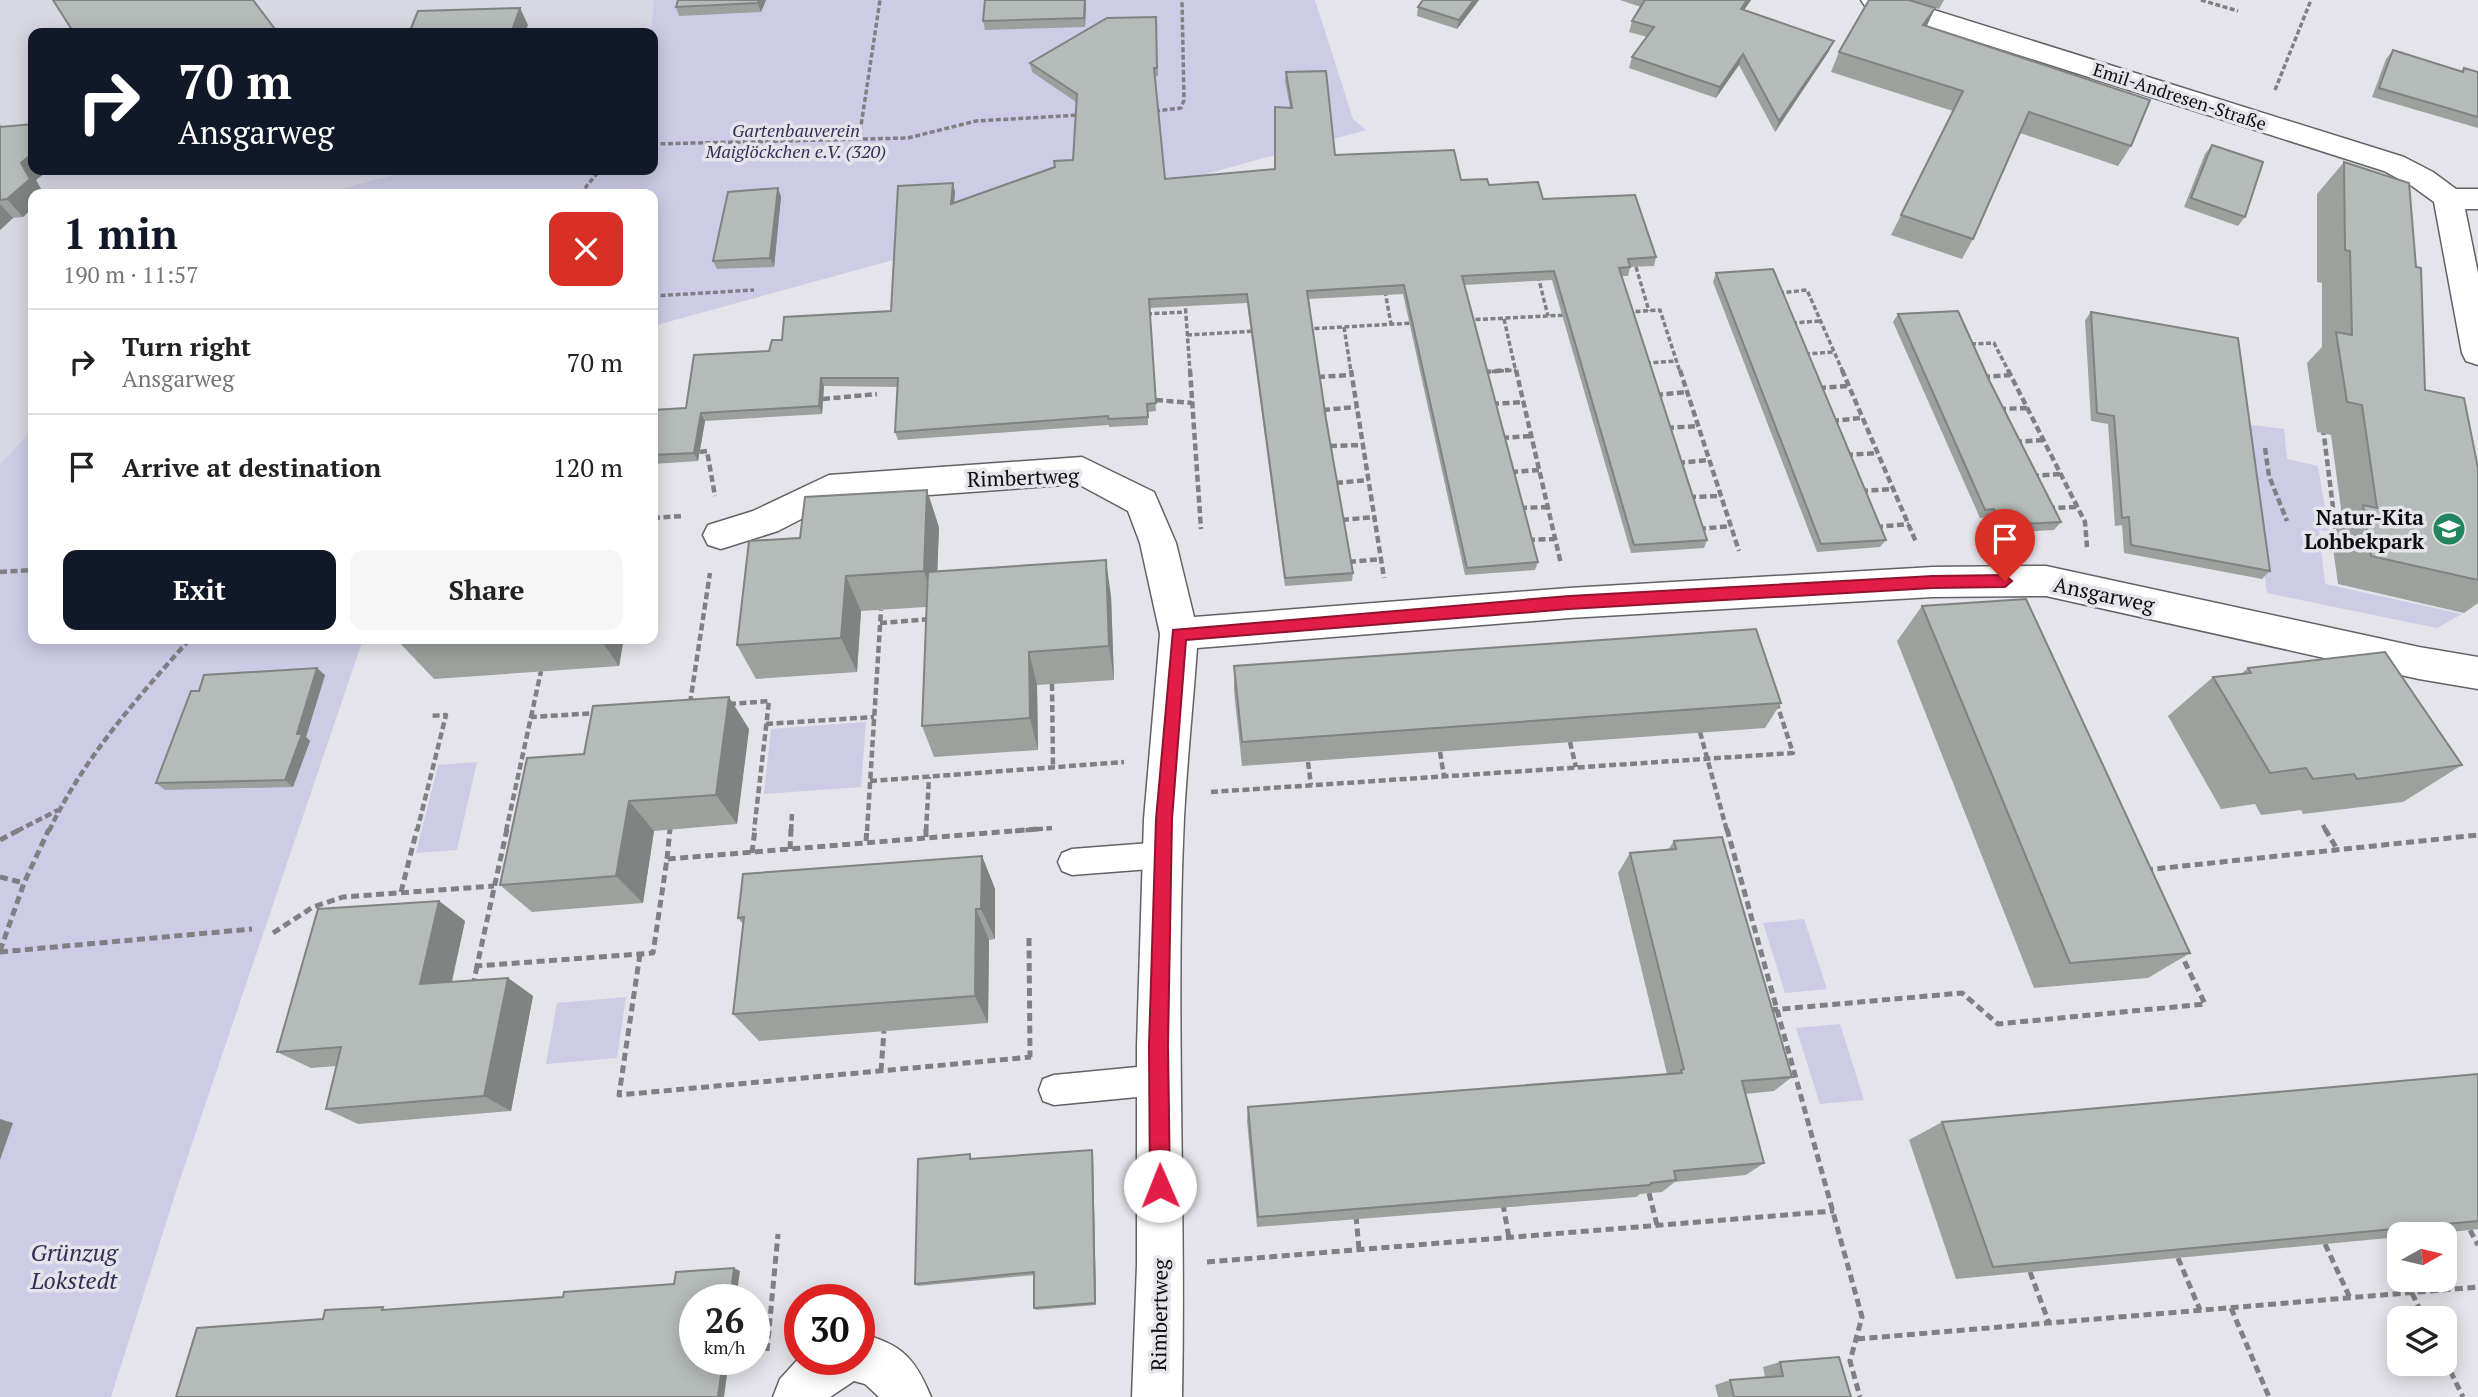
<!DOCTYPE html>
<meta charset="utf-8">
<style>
body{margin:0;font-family:"PT Serif",serif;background:#f6f6f6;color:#222;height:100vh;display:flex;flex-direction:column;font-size:26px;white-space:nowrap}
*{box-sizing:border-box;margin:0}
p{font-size:23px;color:#767676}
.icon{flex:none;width:38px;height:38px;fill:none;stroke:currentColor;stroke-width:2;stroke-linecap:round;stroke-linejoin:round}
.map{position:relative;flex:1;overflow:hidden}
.details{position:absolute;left:28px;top:189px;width:630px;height:455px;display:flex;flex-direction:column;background:#fff;border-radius:14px;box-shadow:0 4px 18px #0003}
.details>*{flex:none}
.banner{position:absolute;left:28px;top:28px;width:630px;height:147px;border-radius:14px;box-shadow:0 4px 18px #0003;background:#111827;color:#fff;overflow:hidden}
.needle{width:46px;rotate:82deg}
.tools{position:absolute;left:2387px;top:1222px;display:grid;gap:14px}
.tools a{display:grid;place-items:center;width:70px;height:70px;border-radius:14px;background:#fff;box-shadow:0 4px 18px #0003;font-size:35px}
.speed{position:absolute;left:679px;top:1284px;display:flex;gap:14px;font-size:35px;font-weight:700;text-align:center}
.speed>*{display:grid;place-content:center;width:91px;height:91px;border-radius:50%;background:#fff;box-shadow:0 4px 18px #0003;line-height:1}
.speed small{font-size:18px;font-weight:400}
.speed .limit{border:10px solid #d22;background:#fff;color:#111}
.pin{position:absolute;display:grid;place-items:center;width:60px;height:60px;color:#fff;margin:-72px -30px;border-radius:50% 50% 50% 0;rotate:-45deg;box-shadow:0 0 7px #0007}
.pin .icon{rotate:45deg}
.me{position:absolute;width:77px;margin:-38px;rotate:359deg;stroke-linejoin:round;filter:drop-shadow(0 0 5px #0008)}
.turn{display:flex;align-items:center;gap:24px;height:147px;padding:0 35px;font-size:32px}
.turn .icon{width:91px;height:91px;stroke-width:2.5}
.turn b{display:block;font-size:49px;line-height:60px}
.round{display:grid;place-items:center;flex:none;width:74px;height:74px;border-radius:14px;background:#f6f6f6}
.summary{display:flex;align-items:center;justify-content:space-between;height:119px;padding:0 35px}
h1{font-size:42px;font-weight:800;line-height:52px;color:#111827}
.action{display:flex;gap:14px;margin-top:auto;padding:14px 35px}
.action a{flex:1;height:80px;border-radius:14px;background:#111827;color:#fff;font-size:28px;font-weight:800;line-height:80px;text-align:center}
.action a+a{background:#f6f6f6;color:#222}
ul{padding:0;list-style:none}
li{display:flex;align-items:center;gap:21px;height:105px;padding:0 35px;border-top:2px solid #e0e0e0}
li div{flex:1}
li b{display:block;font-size:26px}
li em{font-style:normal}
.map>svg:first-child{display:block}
.built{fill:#d8d7e4}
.green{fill:#cdcbe6}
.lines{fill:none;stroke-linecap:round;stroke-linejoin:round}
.service-casing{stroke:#616166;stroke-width:3}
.minor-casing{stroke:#616166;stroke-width:3}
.path-far2{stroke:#808084;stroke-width:3.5;stroke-dasharray:5 2.5;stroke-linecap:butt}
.path-far1{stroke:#808084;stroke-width:4.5;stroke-dasharray:7 3.5;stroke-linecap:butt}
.path{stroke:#808084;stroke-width:5;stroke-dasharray:8 4.5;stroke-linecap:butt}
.service{fill:#fff;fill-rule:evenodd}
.minor{fill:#fff;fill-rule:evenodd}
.wall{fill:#9ca19e}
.shaded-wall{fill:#7f8381}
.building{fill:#b5bbb8;stroke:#7f8381;stroke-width:2}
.route{fill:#e11d48;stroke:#92132f;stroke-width:2}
.labels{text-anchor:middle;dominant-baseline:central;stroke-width:7;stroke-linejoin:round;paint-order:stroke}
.far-street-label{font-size:18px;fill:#0d0d0f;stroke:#e4e4ea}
.far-park-label{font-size:18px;font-style:italic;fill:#352f58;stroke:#e4e4ea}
.street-label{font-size:21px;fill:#0d0d0f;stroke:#e4e4ea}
.poi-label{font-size:21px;font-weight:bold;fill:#0d0d0f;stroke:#e4e4ea;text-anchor:end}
.near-park-label{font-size:24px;font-style:italic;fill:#352f58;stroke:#e4e4ea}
</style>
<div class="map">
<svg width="2478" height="1397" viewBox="0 0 2478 1397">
<rect width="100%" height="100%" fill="#e4e4ea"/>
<path class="built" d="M0 0H654L651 33H33V170H412L320 194H33V429L0 464Z"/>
<path class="green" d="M654 0H1315L1353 119 1366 130 653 326V194H320L412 170H653L651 33Z
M2245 424 2284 429 2287 459 2318 466 2329 532 2319 530 2325 584 2462 614 2437 628 2267 593Z
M33 429V639H363L178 1185 111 1397H0V464Z
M866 722 861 787 764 794 771 729Z
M477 762 457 850 416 853 438 765Z
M1804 919 1827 989 1785 993 1763 923Z
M626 997 617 1058 546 1064 557 1003Z
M1840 1024 1864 1100 1820 1104 1796 1028Z"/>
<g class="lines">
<defs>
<path id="service" d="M1163 842 1173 846 1177 855 1173 864 1163 868 1072 875 1062 871 1058 862 1062 853 1072 849Z
M1158 1065 1169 1069 1173 1080 1169 1091 1158 1095 1054 1105 1043 1101 1039 1090 1043 1079 1054 1075Z"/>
<path id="minor" d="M1861 0H1902L2404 157 2433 172 2456 189H2478V209H2465L2478 273V365L2466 361 2462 353 2434 202 2412 186 2384 171 1865 6Z
M1082 457 1154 492 1176 543 1194 617 1569 588 1933 567 2046 566 2419 647 2478 657V689L2419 679 2046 596 1933 597 1569 618 1197 648C1193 705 1187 761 1184 818 1175 1011 1186 1204 1182 1397H1132L1137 1265V1046L1144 819 1160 634 1140 543 1128 511 1078 484 834 502 778 531 721 549 708 545 703 535 708 525 753 511 829 475Z
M859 1333C902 1344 915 1358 931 1397H879L865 1384 854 1381 830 1397H773L780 1379 800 1357V1360H859Z"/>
</defs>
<use href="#service" class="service-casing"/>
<use href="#minor" class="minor-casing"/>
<path class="path-far2" d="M2201 0 2238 11
M2275 90 2311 0
M1155 111 1181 108 1184 100 1182 0
M859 139 880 0
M653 144 908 138 976 121 1080 115
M580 194 600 170
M1636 267 1649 311
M1538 276 1548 316
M1385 291 1391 324
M1779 293 1807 290 1843 372
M653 296 754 290
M1185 301 1190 372
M1628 312 1660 310 1680 372
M1147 314 1186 312
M1504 319 1516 372
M1468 320 1567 315
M1792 323 1820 321
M1344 327 1351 372
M1307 329 1413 323
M1187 335 1256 331
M1971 344 1994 343 2009 372
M1805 354 1834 352
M1646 363 1676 361
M1484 372 1516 370"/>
<path class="path-far1" d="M1190 370 1201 529
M1351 370 1384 578
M1516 370 1561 564
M1680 370 1739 551
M1842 370 1916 542
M2008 370 2085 522 2087 547
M1484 372 1509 370
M1318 377 1351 375
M1983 377 2011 375
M1819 388 1848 386
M1656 395 1687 392
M823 399 877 394
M1156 400 1192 403
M1492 404 1524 402
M1999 409 2027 408
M1323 410 1356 407
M1832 421 1861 418
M1667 428 1698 426
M2323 428 2336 531
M1502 438 1531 436
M2015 442 2044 440
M1330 446 1363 445
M2265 448 2269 476 2287 521
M700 452 707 451 715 496
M1846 455 1877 453
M1678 463 1709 460
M1511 472 1539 470
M2032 476 2061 474
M1336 483 1368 480
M1861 491 1893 489
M1689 497 1721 496
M1520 508 1548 507
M2048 508 2078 507
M653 518 683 516
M1342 520 1374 517
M1876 527 1909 524
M1699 529 1731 526
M1528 540 1555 539
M1349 562 1381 559
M0 572 33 570
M880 623 932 619
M1052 684 1053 768
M690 703 710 573
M729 704 769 701 754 831
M531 717 541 671
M766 724 874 717
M1700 732 1727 831
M1570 742 1576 767
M1440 752 1444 776
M1308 762 1311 785
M870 781 1124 762
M1211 792 1793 753 1777 704
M2323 825 2326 831
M17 831 58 810
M49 831C83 759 137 698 190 639
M417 831 446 715 429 716
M506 831 531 717 597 713
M791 831 792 814
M867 831 881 610
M926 831 929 777
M1015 831 1052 828"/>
<path class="path" d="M507 829 477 966 653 953 667 859 1037 829
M1727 829 1862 1317 1850 1361 1860 1397
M2325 829 2337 849
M926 837V829
M0 840 21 829
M866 841 867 829
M790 849 791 829
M752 853 755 829
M667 859 670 829
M2145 870 2478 835
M0 877 24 883
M401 892 417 829
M273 933 313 907 343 897 494 886
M1029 938 1030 1057
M0 951 24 883 49 829
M0 952 252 929
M640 954 619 1095 1031 1057
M473 986 477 966
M1770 1010 1962 993 1998 1024 2205 1004 2180 952
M881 1071 884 1031
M1649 1193 1657 1225
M1503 1204 1509 1238
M1356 1216 1359 1249
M2470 1230 2478 1245
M2325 1244 2350 1298
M2178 1258 2200 1310
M1207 1262 1834 1211
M2030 1272 2049 1323
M2412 1293 2424 1318
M2231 1308 2269 1397
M1857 1339 2478 1287
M767 1351 778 1234
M2445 1360 2463 1397"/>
<use href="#service" class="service"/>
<use href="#minor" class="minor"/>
</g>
<path class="wall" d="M766 0 761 12 679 16 676 7Z
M1086 0 1085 27 985 30 983 21Z
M1423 0H1479L1457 29 1417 16 1418 7Z
M1620 0H1751L1744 10 1829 51 1775 132 1739 65 1716 98 1629 68 1632 57 1647 37 1629 32 1632 21 1641 7Z
M1911 0H1944L1939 9Z
M1935 8 1926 26 2131 146 2118 166 2020 133 1973 239 1962 259 1891 235 1953 111 1831 72 1839 52Z
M1156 17 1158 76 1155 77 1165 179 1275 169 1290 107 1285 81 1286 72 1335 155 1489 185 1543 199 1656 257 1654 266 1630 267 1628 276H1622L1707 540 1704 548 1631 553 1552 280 1464 285 1538 562 1535 570 1465 575 1403 294 1308 299 1326 419 1353 573 1352 581 1285 586 1247 303 1150 308 1156 411 1148 412V425L1109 427V425L898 440 895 432 898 387 824 386 822 414 705 421 698 461 653 464V410L686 408 769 351 782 340 891 311 955 192 954 202 1073 160 1076 102 1032 72 1030 63Z
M2393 50 2461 71 2464 68 2478 72V128L2372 97 2386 59Z
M0 124 36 180 33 194V207L23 217 13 218 0 230Z
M2212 145 2245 217 2238 226 2184 207 2205 154Z
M2344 162 2425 390 2478 580V603L2464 613 2338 584 2331 534 2343 523 2331 435 2317 432 2307 363 2322 347V283L2317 282V194Z
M778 188 781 197 774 267 717 269 713 261Z
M1716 273 1886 540 1880 547 1817 552 1713 282Z
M2091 312 2270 571 2262 579 2124 553 2122 525 2115 526 2108 424 2091 421 2085 320Z
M1898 314 1990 382 2061 522 2054 530 1996 533 1988 517 1980 518 1893 322Z
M939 527 937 571 1111 596 1114 680 1037 685 1038 750 934 757 922 726 926 607 861 611 857 672 756 679 737 645 749 541Z
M1922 606 2190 953 2148 978 2034 988 1897 641Z
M396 639H635L634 642 623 643 619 666 434 679Z
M1234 666 1781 703 1765 728 1242 766 1234 691Z
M2248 668 2462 765 2403 802 2303 814 2301 810 2261 815 2255 804 2221 809 2168 716 2213 677 2241 674Z
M325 675 306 737 310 741 293 787 165 790 156 783Z
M749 729 737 824 654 831 643 903 532 912 500 885 584 754Z
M1674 841 1792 1077 1774 1091 1745 1094 1764 1163 1746 1175 1675 1182 1662 1192 1640 1194 1636 1197 1257 1227 1247 1121 1248 1107 1667 1074 1618 873 1630 853 1668 850Z
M982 856 995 889V939L989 940 988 1023 759 1041 733 1014 743 924 738 918Z
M439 901 465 921 452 982 508 978 533 996 511 1111 358 1124 326 1109 336 1066 311 1068 277 1052Z
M2478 1074V1229L2433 1234H2399V1237L1956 1279 1909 1140 1942 1122Z
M1092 1150 1093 1154 1096 1305 1036 1310 1034 1308V1275L918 1286 915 1284 972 1157V1159Z
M1780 1362 1851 1397H1718L1715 1385 1730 1380 1765 1377 1763 1367Z"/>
<path class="shaded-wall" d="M759 0H766L761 12 758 3Z
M1085 0H1086L1085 27 1084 18Z
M1474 0H1479L1457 29 1459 20Z
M1747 0H1751L1737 20 1741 9Z
M520 8 528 25 525 33H511Z
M1935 8 1926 28 1923 25Z
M1834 41 1829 51 1775 132 1779 121Z
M1743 54 1739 65 1716 98 1720 87Z
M33 153V170H49L36 180 44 194H33V207L23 217 7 199 21 163Z
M953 183 955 192 953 212 951 204Z
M778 188 781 197 774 267 770 258Z
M0 204 13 218 0 230Z
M821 378 824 386 822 414 819 406Z
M701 413 705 421 698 461 694 453Z
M927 490 939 527 936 607 924 571Z
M1106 560 1111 596 1114 680 1109 646Z
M846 576 861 611 857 672 841 638Z
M600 639H620L623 643 619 666Z
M1029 652 1037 685 1038 750 1030 718Z
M317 668 325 675 306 737 310 741 293 787 285 780 297 734Z
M729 697 749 729 737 824 716 795Z
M629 801 654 831 643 903 616 876Z
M982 856 995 889V939L981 909Z
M439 901 465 921 447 1002 420 984Z
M976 909 989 940 988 1023 975 996Z
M508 978 533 996 511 1111 484 1096Z
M0 1119 13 1123 0 1160Z
M1092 1150 1093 1154 1096 1305 1095 1303Z
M734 1268 740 1271 736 1300H730Z
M723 1360H729L724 1397H718Z"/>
<path class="building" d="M53 0H253L278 33H74Z
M678 0H759L758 3 676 7Z
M985 0H1085L1084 18 983 21Z
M1423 0H1474L1459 20 1418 7Z
M1645 0H1747L1741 9 1834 41 1779 121 1743 54 1720 87 1632 57 1654 27 1632 21Z
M1869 0H1909L1935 8 1923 25 2150 100 2131 146 2029 112 1973 239 1901 215 1963 91 1839 52Z
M520 8 511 33H409L418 11Z
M1156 17 1157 68H1154L1165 179 1275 169V107L1292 108 1286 72 1326 71 1335 155 1454 150 1461 180 1487 179 1489 185 1538 182 1543 199 1635 195 1656 257 1628 259 1630 267 1619 268 1707 540 1634 545 1554 271 1462 276 1538 562 1467 568 1404 285 1307 291 1326 419 1353 573 1285 578 1247 294 1149 299 1156 403 1147 404 1148 417 1109 419 1108 416 895 432 898 378H821L819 406 701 413 694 453 653 455V410L686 408 694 355 769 351 772 340H782L784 317 891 311 898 186 953 183 951 204 1055 167 1054 161 1073 160 1077 94 1030 63 1107 18Z
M2393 50 2463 72 2464 68 2478 72V117L2379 88Z
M33 124V153L21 163 30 179 7 199 0 200V127Z
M2212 145 2263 162 2245 217 2191 198Z
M2344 162 2409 183 2416 267 2421 268 2425 390 2464 398 2478 468V580L2371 556 2363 505 2377 508 2362 405 2347 402 2336 332 2352 335 2350 251 2345 250Z
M778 188 770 258 713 261 728 192Z
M1773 269 1886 540 1821 544 1716 273Z
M1958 311 1990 382 2061 522 2002 525 1994 509 1985 510 1898 314Z
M2091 312 2238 338 2270 571 2131 545 2129 517 2122 518 2114 416 2097 413Z
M927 490 924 571 846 576 841 638 737 645 749 541 800 538 805 497Z
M1106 560 1109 646 1029 652 1030 718 922 726 928 572Z
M2026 599 2190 953 2070 963 1922 606Z
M1756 629 1781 703 1242 742 1234 666Z
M2385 652 2462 765 2357 779 2354 774 2313 779 2306 768 2270 773 2213 677 2251 673 2248 668Z
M317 668 297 734H302L285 780 156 783 191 691H199L204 675Z
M729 697 716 795 629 801 616 876 500 885 527 758 584 754 593 706Z
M1722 837 1792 1077 1742 1081 1764 1163 1674 1171 1676 1180 1651 1183 1650 1185 1258 1217 1248 1107 1682 1073 1681 1070 1684 1069 1630 853 1676 849 1674 841Z
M982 856 981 909H976L975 996 733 1014 744 917 738 918 743 874Z
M439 901 420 984 508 978 484 1096 326 1109 341 1047 277 1052 318 909Z
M2478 1074V1221L1993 1267 1942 1122Z
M1092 1150 1095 1303 1034 1308V1272L915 1284 918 1159 970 1154V1159Z
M734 1268 730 1300H695V1360H723L718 1397H176L197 1328 323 1319 325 1310 383 1307 382 1310 563 1297 564 1292 674 1284 676 1272Z
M1839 1357 1851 1397H1734L1730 1380 1783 1376 1780 1362Z"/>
<path class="route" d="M2005 575 2012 581 2005 587 1933 588 1569 609 1186 640 1172 819 1168 1046 1170 1186 1167 1193 1160 1195 1153 1193 1150 1186 1149 1046 1156 819 1173 630 1569 596 1933 576Z"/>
<defs>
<symbol id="school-disc" viewBox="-11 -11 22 22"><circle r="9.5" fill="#23855e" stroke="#e4e4ea"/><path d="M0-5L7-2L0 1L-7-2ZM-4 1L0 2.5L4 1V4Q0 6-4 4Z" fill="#fff"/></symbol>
</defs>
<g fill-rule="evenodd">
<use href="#school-disc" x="2430" y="510" width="38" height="38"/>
</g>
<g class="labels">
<g class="far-street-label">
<text transform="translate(2180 96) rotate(18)">Emil-Andresen-Straße</text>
</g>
<g class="far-park-label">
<text x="796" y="130">Gartenbauverein<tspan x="796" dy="21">Maiglöckchen e.V. (320)</tspan></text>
</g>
<g class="street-label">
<text transform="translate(1023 477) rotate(-2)">Rimbertweg</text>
<text transform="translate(2104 594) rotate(12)">Ansgarweg</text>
<text transform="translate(1159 1315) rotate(-89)">Rimbertweg</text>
</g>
<g class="poi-label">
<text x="2424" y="517">Natur-Kita<tspan x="2424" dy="24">Lohbekpark</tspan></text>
</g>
<g class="near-park-label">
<text x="74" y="1252">Grünzug<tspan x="74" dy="28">Lokstedt</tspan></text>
</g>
</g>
</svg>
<div class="tools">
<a><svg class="needle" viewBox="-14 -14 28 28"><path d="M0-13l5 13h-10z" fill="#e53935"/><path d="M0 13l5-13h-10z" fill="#767676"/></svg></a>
<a><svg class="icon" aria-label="layers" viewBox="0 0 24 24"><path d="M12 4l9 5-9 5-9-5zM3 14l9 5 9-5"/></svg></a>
</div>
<div class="speed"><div>26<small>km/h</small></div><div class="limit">30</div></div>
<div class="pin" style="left:2005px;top:581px;background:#d93025"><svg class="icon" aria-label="arrive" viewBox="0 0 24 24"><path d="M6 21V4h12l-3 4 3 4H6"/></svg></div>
<svg class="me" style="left:1160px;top:1186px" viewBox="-20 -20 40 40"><circle r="19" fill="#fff"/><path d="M0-13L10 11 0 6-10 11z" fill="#e11d48"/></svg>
<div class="banner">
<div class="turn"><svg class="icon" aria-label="right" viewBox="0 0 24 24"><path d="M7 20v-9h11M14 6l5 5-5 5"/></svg><div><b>70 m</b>Ansgarweg</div></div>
</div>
<section class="details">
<div class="summary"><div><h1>1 min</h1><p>190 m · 11:57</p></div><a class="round" style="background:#d93025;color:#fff"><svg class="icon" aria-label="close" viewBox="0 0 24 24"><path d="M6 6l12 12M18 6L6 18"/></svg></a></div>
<ul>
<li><svg class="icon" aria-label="right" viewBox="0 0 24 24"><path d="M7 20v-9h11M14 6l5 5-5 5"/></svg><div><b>Turn right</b><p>Ansgarweg</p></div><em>70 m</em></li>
<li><svg class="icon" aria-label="arrive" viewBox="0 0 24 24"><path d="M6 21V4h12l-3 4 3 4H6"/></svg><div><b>Arrive at destination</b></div><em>120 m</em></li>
</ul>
<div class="action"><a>Exit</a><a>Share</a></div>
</section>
</div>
